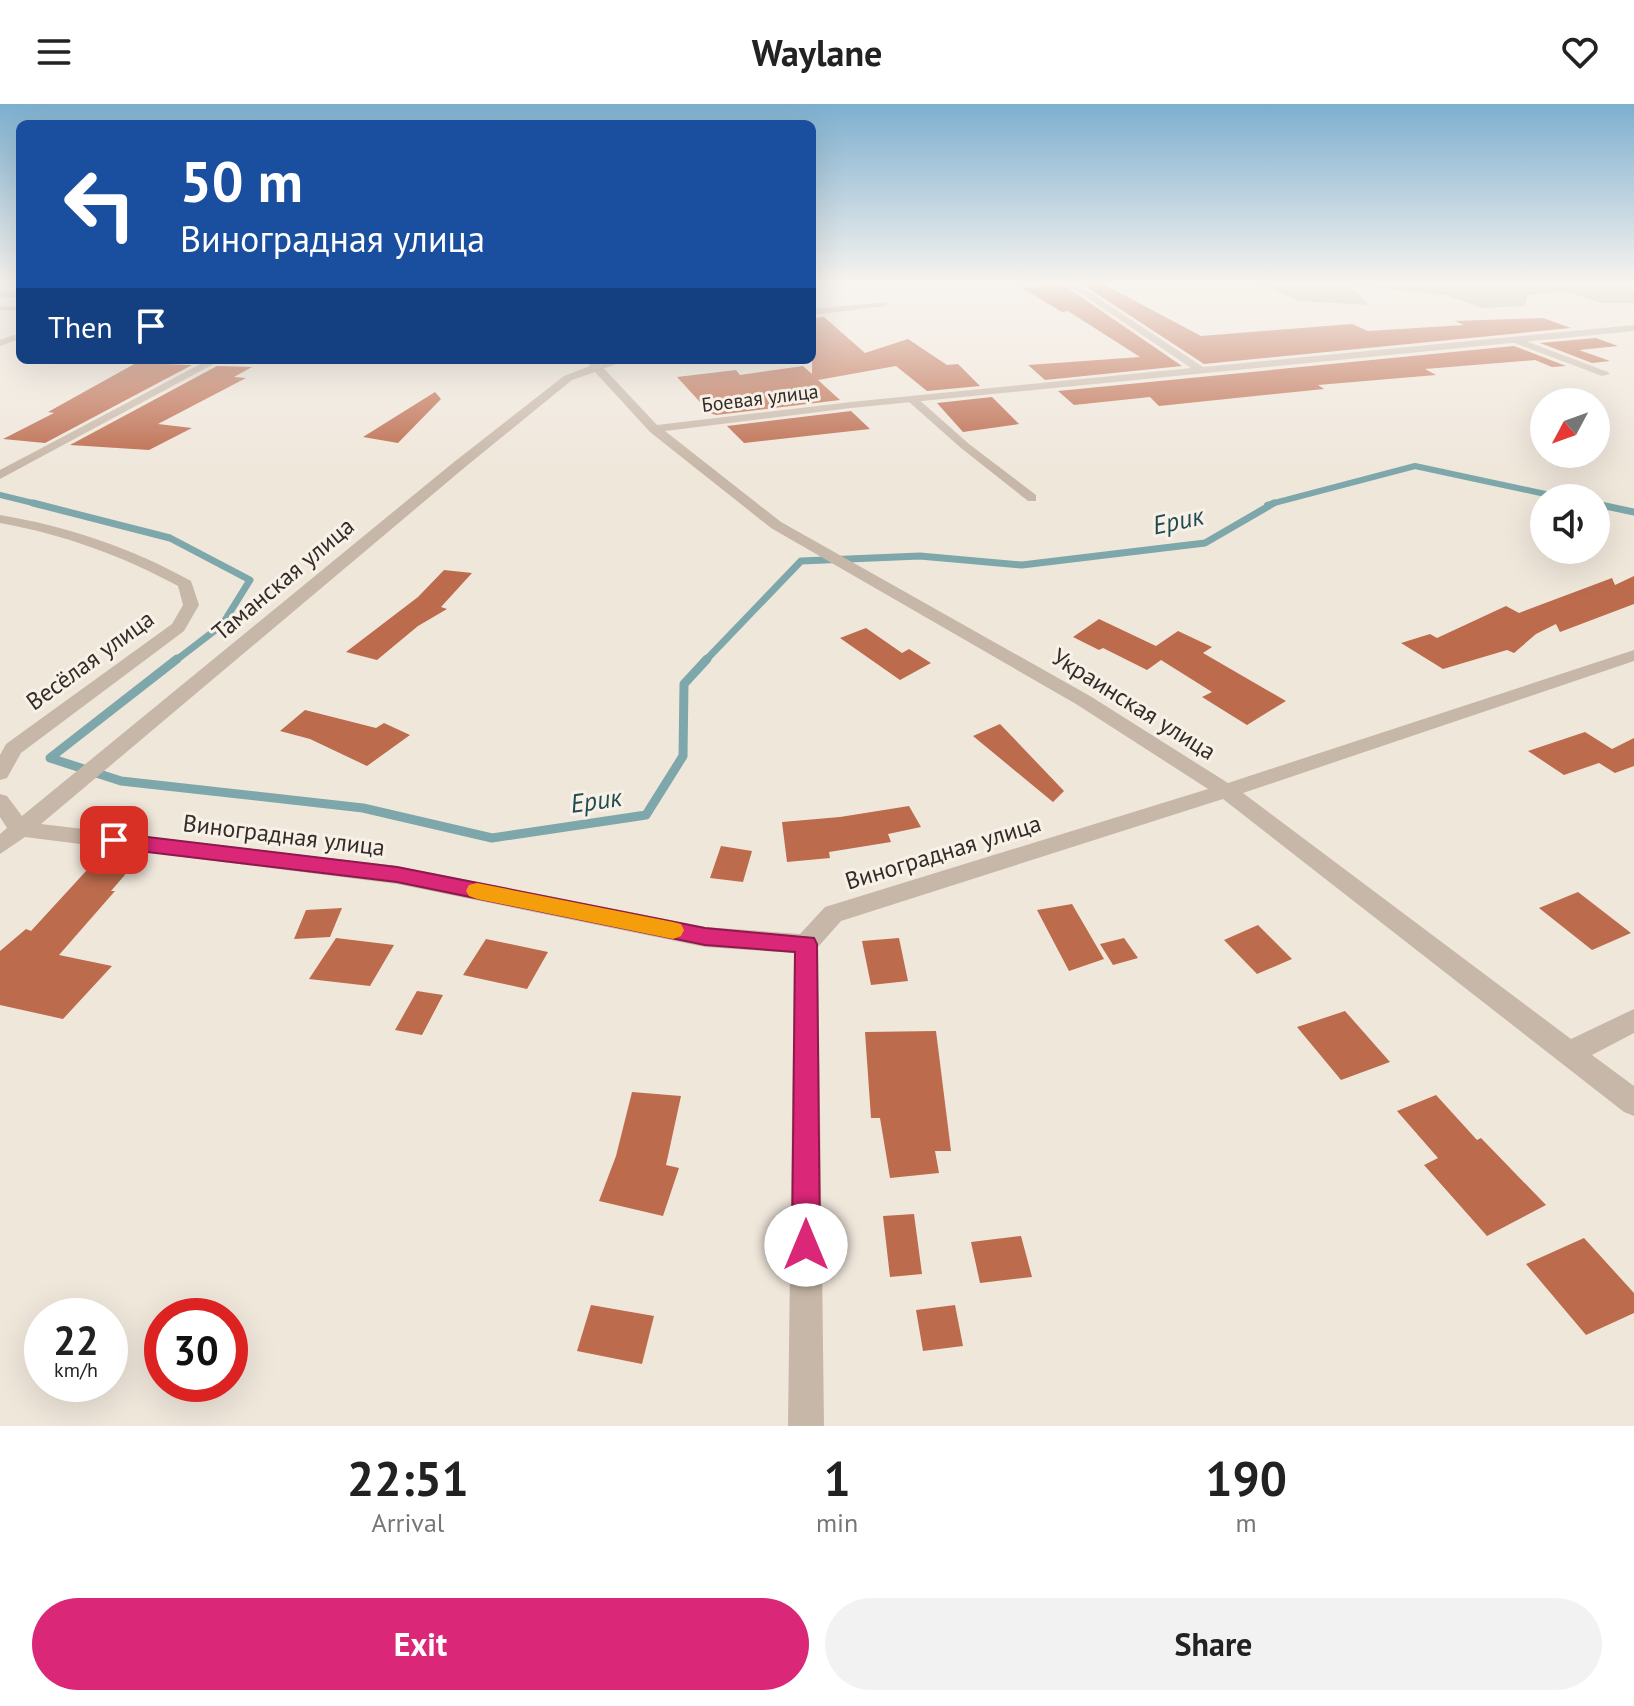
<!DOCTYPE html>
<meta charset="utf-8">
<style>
body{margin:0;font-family:"PT Sans",sans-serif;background:#f2f2f2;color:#222;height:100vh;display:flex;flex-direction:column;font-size:30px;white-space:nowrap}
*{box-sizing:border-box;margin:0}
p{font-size:26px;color:#767676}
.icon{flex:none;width:44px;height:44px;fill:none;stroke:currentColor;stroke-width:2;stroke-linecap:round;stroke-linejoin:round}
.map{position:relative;height:1322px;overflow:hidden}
.details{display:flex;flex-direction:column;background:#fff;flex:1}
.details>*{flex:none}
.guide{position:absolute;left:16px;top:16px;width:800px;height:244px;border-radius:12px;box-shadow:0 8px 32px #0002;background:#1a4fa0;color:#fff;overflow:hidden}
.needle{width:52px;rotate:229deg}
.tools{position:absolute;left:1530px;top:284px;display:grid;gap:16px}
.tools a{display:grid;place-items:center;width:80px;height:80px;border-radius:50%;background:#fff;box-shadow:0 8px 32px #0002;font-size:40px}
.speed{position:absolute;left:24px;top:1194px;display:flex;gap:16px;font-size:40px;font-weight:700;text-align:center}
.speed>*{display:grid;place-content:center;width:104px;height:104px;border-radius:50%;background:#fff;box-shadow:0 8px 32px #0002;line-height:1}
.speed small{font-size:20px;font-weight:400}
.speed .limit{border:12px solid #d22;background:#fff;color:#111}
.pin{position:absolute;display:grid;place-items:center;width:68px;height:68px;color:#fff;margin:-34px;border-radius:16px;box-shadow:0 4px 12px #0006}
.me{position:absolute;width:88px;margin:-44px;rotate:0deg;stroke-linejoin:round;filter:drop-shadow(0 0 6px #0008)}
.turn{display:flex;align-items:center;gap:28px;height:168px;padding:0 32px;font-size:36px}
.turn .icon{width:104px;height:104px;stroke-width:2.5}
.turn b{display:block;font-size:56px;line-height:68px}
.then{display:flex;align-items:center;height:76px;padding:0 32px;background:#0003;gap:16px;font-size:30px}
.eta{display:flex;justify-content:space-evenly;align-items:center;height:136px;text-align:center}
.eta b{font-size:48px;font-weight:600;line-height:56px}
.button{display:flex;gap:16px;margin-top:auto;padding:16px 32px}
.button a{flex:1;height:92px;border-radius:48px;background:#db2777;color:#fff;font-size:32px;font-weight:600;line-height:92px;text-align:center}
.button a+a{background:#f2f2f2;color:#222}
header{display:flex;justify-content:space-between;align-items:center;height:104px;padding:0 32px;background:#fff;font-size:36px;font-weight:600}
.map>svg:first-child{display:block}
.green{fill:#b1bd9d}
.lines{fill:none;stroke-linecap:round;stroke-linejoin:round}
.stream-far2{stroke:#7da7aa;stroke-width:6}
.stream-far1{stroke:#7da7aa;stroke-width:7}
.stream{stroke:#7da7aa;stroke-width:9}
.building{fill:#bc6b4d}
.path{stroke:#b2a193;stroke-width:2;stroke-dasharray:2 2;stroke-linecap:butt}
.service{fill:#c7b7a8;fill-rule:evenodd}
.minor{fill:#c7b7a8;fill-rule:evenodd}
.route{fill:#db2777;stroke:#8e194d;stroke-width:2}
.slow{fill:#f59e0b}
.labels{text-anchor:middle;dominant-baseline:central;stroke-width:6;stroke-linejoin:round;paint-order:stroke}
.far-street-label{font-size:20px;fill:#342c28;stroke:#f8f1e7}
.street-label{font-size:24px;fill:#342c28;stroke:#f8f1e7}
.water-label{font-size:26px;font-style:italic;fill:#214d52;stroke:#f8f1e7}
</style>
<header><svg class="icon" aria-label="menu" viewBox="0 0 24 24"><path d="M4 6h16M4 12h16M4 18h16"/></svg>Waylane<svg class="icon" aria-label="heart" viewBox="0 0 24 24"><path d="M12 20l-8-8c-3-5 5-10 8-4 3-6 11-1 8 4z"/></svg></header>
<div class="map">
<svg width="1634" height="1322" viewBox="0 0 1634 1322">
<rect width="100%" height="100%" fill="#f0e7db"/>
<path class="green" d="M1260 180H1634L1631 186 1634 188V199H1601L1565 187 1527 191 1525 202 1482 204 1446 191 1349 181 1370 201 1299 197Z"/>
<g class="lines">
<path class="stream-far2" d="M0 391 41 401
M1596 400 1602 401
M1267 401 1415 362 1564 394"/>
<path class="stream-far1" d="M33 399 170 434 250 476 222 521 175 557
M1596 400 1634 408
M705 557 801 457 920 452 1022 461 1205 439 1274 399"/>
<path class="stream" d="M177 555 50 654 121 677 363 704 492 734 646 711 683 652 684 580 707 555"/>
</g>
<path class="building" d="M1082 180H1103L1201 232 1352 220 1368 227 1464 221 1455 217 1543 214 1571 224 1204 260Z
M1064 181 1065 182 1182 262 1045 276 1028 261 1140 253 1068 207 1062 208 1022 184Z
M824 213 865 249 908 235 947 261 958 260 980 282 927 287 896 262 818 276 840 296 716 311 710 309 677 273 736 266 740 271 803 262 812 270V214Z
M1596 234 1618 242 1579 246 1610 257 1592 259 1540 239Z
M1514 242 1566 262 1552 263 1535 256 1425 265 1436 271 1318 281 1324 285 1159 302 1150 293 1074 301 1058 287Z
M136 259 192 261 45 339 3 335 54 309 48 308Z
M217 262 252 263 234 273 246 274 158 320 192 324 149 346 70 341Z
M435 288 441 295 398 339 363 333Z
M992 293 1019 320 963 328 937 299Z
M851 307 870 325 744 339 727 322Z
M444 466 472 469 441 503 447 505 418 522 377 556 346 548 418 493Z
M1634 472V500L1560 528 1556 520 1536 530 1514 549 1507 546 1443 565 1401 539 1430 530 1437 534 1506 502 1519 509 1612 474 1615 481Z
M1099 515 1156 542 1178 527 1212 543 1203 549 1286 597 1247 621 1202 593 1212 588 1161 556 1147 566 1103 544 1099 546 1073 533Z
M866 524 902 549 909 545 931 559 900 576 840 534Z
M305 606 376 624 384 619 410 631 367 662 310 635 280 627Z
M1000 620 1064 687 1053 698 973 632Z
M1585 628 1612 645 1634 634V662L1615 669 1599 659 1564 671 1528 647Z
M909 702 921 723 888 730 891 738 829 748 830 754 787 758 782 718 840 713Z
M721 742 752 747 743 778 710 774Z
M98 754 136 758 111 787H115L59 851 112 862 63 915 0 901V847L26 825 31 827Z
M1578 788 1631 829 1592 846 1539 804Z
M1072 800 1104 855 1069 867 1037 806Z
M342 804 330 833 294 835 306 806Z
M1258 821 1292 855 1257 870 1224 836Z
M336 834 394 841 370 882 309 875Z
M899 834 908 877 871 881 862 837Z
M1124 834 1138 854 1113 861 1100 840Z
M486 835 548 848 527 885 463 871Z
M417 887 443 891 422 931 395 926Z
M1345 907 1390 958 1341 976 1297 923Z
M936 927 951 1047H935L939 1069 890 1074 880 1014H871L865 928Z
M632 988 681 992 666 1061 679 1064 663 1112 599 1097 616 1052Z
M1436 991 1477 1036 1481 1034 1546 1101 1487 1132 1424 1061 1438 1054 1397 1007Z
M914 1110 922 1170 890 1173 883 1112Z
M1021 1132 1032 1173 980 1179 971 1138Z
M1584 1134 1634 1189V1209L1586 1231 1526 1160Z
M591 1201 654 1212 642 1260 577 1247Z
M955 1201 963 1242 923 1247 916 1206Z"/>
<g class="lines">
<path class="path" d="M1621 180 1634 184"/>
<path class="service" d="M889 198 886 202 812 211V205Z
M0 202 20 203V207L0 206Z
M1515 233 1608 268 1610 270 1602 272 1512 238Z
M614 256H629L596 267 591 264Z
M768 256H778L779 257 774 260Z
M908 293H916L969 340 1036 391V397H1028L961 344 908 297Z"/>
<path class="minor" d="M1067 180H1077L1203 263 1634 221V227L851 304 665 327 781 418 1090 592 1228 679 1634 546V557L1243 689 1571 935 1634 905V929L1592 951 1634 982V1012L1624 1008 1223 695 841 817 818 843 824 1322H788L794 849 705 843 397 780 25 733 0 750V730L7 724 0 713V690L7 692 22 712 454 358 564 272 590 262 585 256H596L657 321 851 298 1191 264ZM595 268 650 328 771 424 1076 600 1208 685 825 803 800 830 705 823 397 762 41 720 464 364 572 276Z
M20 187V193L0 194V188Z
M20 229V235L0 242V236Z
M208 256H221L0 375V366Z
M0 411C66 422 132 444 191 477L199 501 184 527 21 649 7 674 0 676V651L6 640 172 520 183 501 178 482C123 452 62 430 0 419Z"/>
</g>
<linearGradient id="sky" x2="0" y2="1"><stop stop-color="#7dafcf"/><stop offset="0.49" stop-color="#f8f4ef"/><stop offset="1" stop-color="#f8f4ef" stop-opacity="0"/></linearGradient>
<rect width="1634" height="365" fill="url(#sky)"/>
<path class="route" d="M114 729 397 763 705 824 814 834 817 840 820 1141 816 1151 806 1155 796 1151 792 1141 795 848 705 841 397 778 114 744 107 742 104 736 107 731Z"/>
<path class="slow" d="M477 779 673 818 681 820 684 826 681 832 673 835 477 795 469 792 466 787 469 781Z"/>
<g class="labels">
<g class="far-street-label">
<text transform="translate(760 294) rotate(-7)">Боевая улица</text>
</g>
<g class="street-label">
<text transform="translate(283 475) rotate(-40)">Таманская улица</text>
<text transform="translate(90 556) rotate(-36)">Весёлая улица</text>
<text transform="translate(1134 600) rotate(32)">Украинская улица</text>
<text transform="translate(284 731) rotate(7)">Виноградная улица</text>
<text transform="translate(943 748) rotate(-17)">Виноградная улица</text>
</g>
<g class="water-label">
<text transform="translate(1178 416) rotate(-12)">Ерик</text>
<text transform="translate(596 696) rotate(-8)">Ерик</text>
</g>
</g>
</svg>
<div class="tools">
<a><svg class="needle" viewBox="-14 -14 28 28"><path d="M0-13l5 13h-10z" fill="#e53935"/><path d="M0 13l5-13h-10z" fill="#767676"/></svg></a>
<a><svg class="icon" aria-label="sound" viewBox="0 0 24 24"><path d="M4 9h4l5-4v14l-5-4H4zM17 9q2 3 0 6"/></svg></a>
</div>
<div class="speed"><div>22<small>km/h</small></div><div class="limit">30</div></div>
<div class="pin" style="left:114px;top:736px;background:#d93025"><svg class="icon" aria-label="arrive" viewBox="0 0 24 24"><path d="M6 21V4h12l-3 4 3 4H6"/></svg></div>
<svg class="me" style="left:806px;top:1141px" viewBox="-20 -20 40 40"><circle r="19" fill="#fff"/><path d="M0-13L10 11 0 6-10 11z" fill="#db2777"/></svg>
<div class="guide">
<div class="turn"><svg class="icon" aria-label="left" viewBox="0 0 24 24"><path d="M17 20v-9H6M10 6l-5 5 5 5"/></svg><div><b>50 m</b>Виноградная улица</div></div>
<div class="then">Then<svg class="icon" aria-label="arrive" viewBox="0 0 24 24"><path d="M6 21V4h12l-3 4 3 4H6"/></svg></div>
</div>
</div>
<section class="details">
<div class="eta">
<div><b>22:51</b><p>Arrival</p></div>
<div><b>1</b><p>min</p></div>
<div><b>190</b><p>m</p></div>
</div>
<div class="button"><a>Exit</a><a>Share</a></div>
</section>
